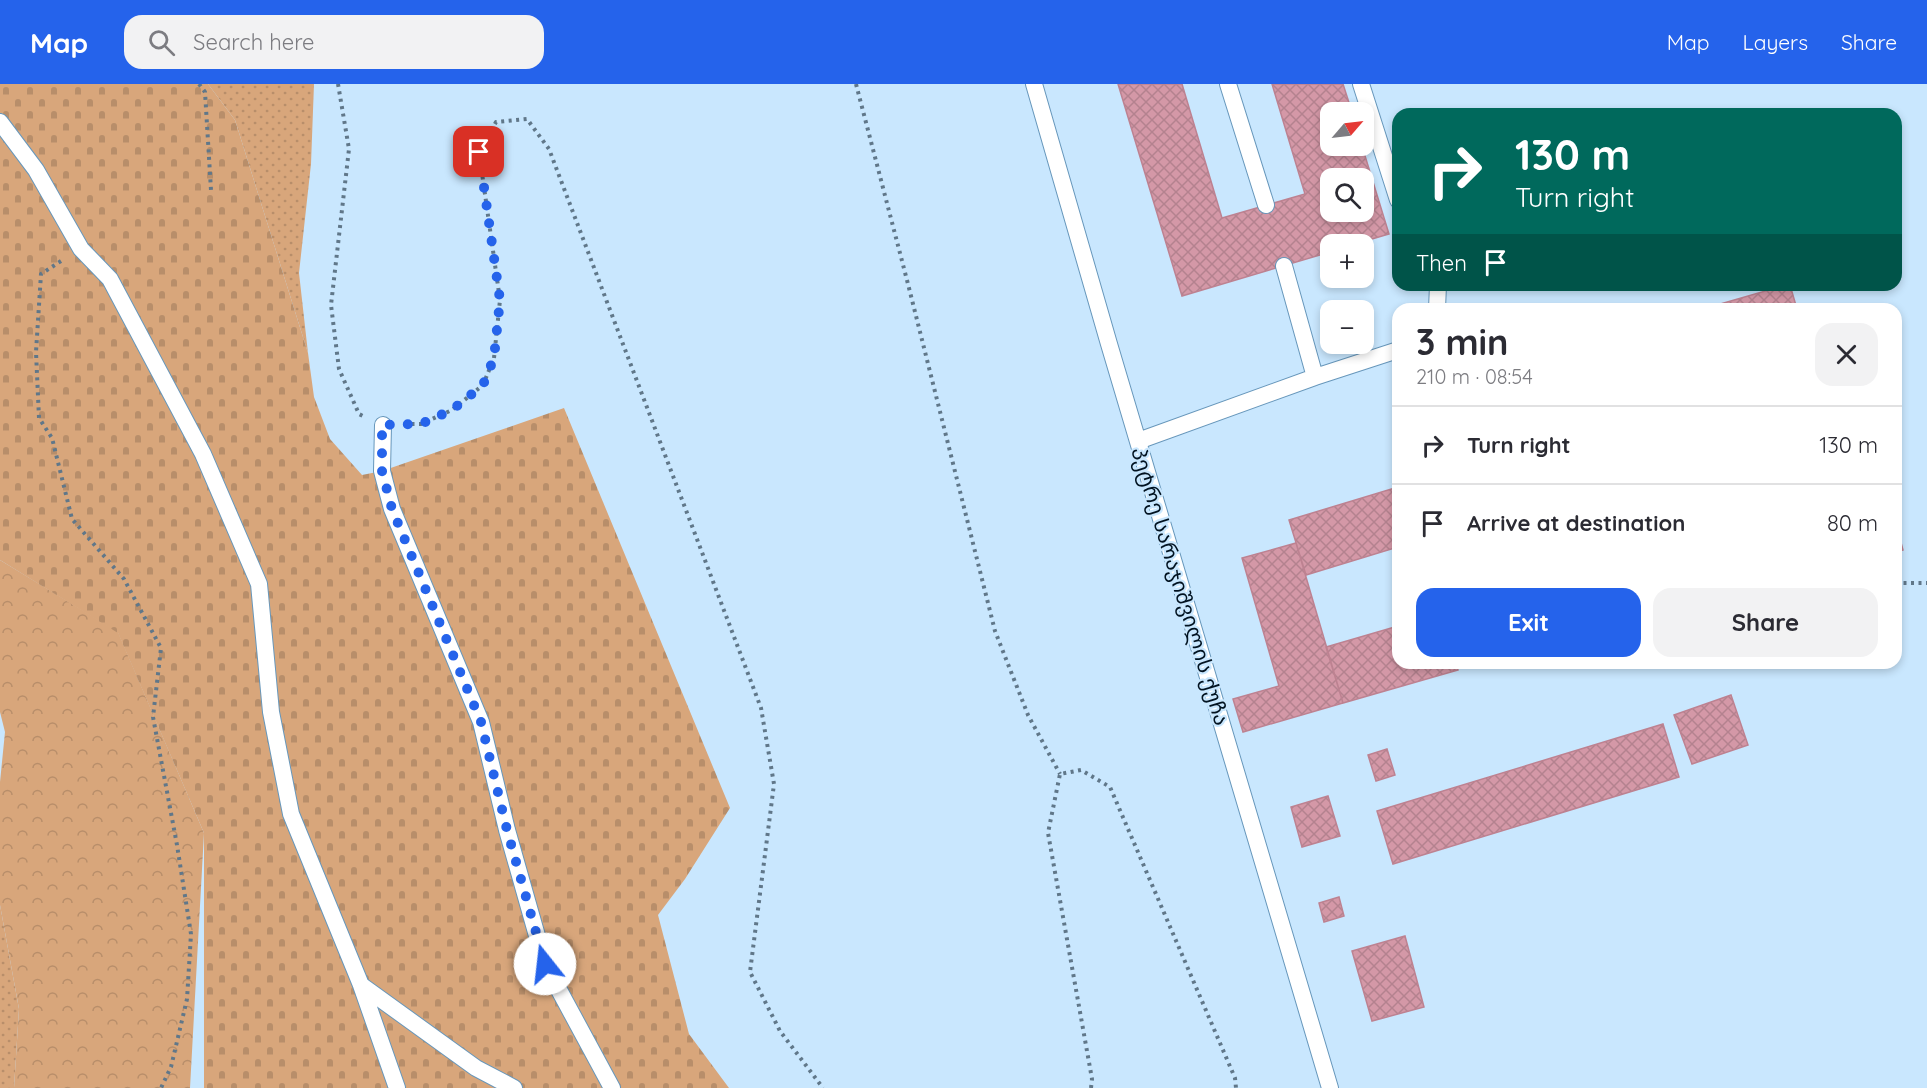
<!DOCTYPE html>
<meta charset="utf-8">
<style>
body{margin:0;font-family:Quicksand,"Noto Sans Georgian",sans-serif;background:#f2f2f3;color:#2b2b33;height:100vh;display:flex;flex-direction:column;font-size:22px;white-space:nowrap}
*{box-sizing:border-box;margin:0}
p{font-size:20px;color:#7c7c81}
.icon{flex:none;width:33px;height:33px;fill:none;stroke:currentColor;stroke-width:2;stroke-linecap:round;stroke-linejoin:round}
.map{position:relative;flex:1;overflow:hidden}
.drawer{position:absolute;left:1392px;top:219px;width:510px;height:366px;display:flex;flex-direction:column;background:#fff;border-radius:18px;box-shadow:0 3px 9px #0003}
.drawer>*{flex:none}
.top-card{position:absolute;left:1392px;top:24px;width:510px;height:183px;border-radius:18px;box-shadow:0 3px 9px #0003;background:#00695c;color:#fff;overflow:hidden}
.needle{width:39px;rotate:62deg}
.buttons{position:absolute;left:1320px;top:18px;display:grid;gap:12px}
.buttons a{display:grid;place-items:center;width:54px;height:54px;border-radius:12px;background:#fff;box-shadow:0 3px 9px #0003;font-size:30px}
.pin{position:absolute;display:grid;place-items:center;width:51px;height:51px;color:#fff;margin:-26px;border-radius:12px;box-shadow:0 3px 9px #0006}
.me{position:absolute;width:66px;margin:-33px;rotate:344deg;stroke-linejoin:round;filter:drop-shadow(0 0 4px #0008)}
.turn{display:flex;align-items:center;gap:21px;height:126px;padding:0 24px;font-size:27px}
.turn .icon{width:78px;height:78px;stroke-width:2.5}
.turn b{display:block;font-size:42px;line-height:51px}
.then{display:flex;align-items:center;height:57px;padding:0 24px;background:#0003;gap:12px;font-size:22px}
.round{display:grid;place-items:center;flex:none;width:63px;height:63px;border-radius:18px;background:#f2f2f3}
.summary{display:flex;align-items:center;justify-content:space-between;height:102px;padding:0 24px}
h1{font-size:36px;font-weight:700;line-height:45px}
.primary-button{display:flex;gap:12px;margin-top:auto;padding:12px 24px}
.primary-button a{flex:1;height:69px;border-radius:18px;background:#2563eb;color:#fff;font-size:24px;font-weight:700;line-height:69px;text-align:center}
.primary-button a+a{background:#f2f2f3;color:#2b2b33}
ul{padding:0;list-style:none}
li{display:flex;align-items:center;gap:18px;height:78px;padding:0 24px;border-top:2px solid #e1e1e2}
li div{flex:1}
li b{display:block;font-size:22px}
li em{font-style:normal}
header{display:flex;align-items:center;gap:36px;box-sizing:border-box;height:84px;padding:0 30px;background:#2563eb;color:#fff}
header strong{font-size:28px}
nav{display:flex;gap:33px;margin-inline-start:auto;font-size:21px}
.search{width:420px;height:54px;background:#f2f2f3;display:flex;align-items:center;gap:15px;box-sizing:border-box;padding:0 21px;border-radius:18px;color:#7c7c81;font-size:22px}
.map>svg:first-child{display:block}
.grass{fill:url(#grass-dots)}
.forest{fill:url(#forest-crowns)}
.cemetery{fill:url(#cemetery-stones)}
.building{fill:url(#building-cross-hatch);stroke:#bd8291;stroke-width:1.5;fill-rule:evenodd}
.lines{fill:none;stroke-linecap:round;stroke-linejoin:round}
.service-casing{stroke:#6797bb;stroke-width:18}
.path{stroke:#607789;stroke-width:4;stroke-dasharray:3 4.5;stroke-linecap:butt}
.service{stroke:#fff;stroke-width:16}
.route{stroke:#2563eb;stroke-width:10;stroke-dasharray:0 18}
.labels{text-anchor:middle;dominant-baseline:central;stroke-width:4.5;stroke-linejoin:round;paint-order:stroke}
.street-label{font-size:21px;fill:#021321;stroke:#c9e7fe}
</style>
<header>
<strong>Map</strong>
<div class="search"><svg class="icon" aria-label="search" viewBox="0 0 24 24"><circle cx="10" cy="10" r="6"/><path d="M15 15l6 6"/></svg>Search here</div>
<nav><a>Map</a><a>Layers</a><a>Share</a></nav>
</header>
<div class="map">
<svg width="1927" height="1004" viewBox="0 0 1927 1004">
<defs>
<pattern id="grass-dots" width="8" height="8" patternUnits="userSpaceOnUse" patternTransform="scale(1.5)"><rect width="8" height="8" fill="#d8a67b"/><path d="M2 2h.1M6 6h.1" fill="none" stroke="#b88e6a" stroke-width="1.8" stroke-linecap="round"/></pattern>
<pattern id="forest-crowns" width="20" height="18" patternUnits="userSpaceOnUse" patternTransform="scale(1.5)"><rect width="20" height="18" fill="#d8a67b"/><path d="M2 6a3 3 0 1 1 6 0M12 15a3 3 0 1 1 6 0" fill="none" stroke="#b88e6a"/></pattern>
<pattern id="cemetery-stones" width="16" height="16" patternUnits="userSpaceOnUse" patternTransform="scale(1.5)"><rect width="16" height="16" fill="#d8a67b"/><path d="M2 7V4a2 2 0 0 1 4 0v3zM10 15v-3a2 2 0 0 1 4 0v3z" fill="#b88e6a"/></pattern>
<pattern id="building-cross-hatch" width="8" height="8" patternUnits="userSpaceOnUse" patternTransform="scale(1.5)"><rect width="8" height="8" fill="#d498a7"/><path d="M0 0l8 8M0 8l8-8" fill="none" stroke="#b4828f"/></pattern>
</defs>
<rect width="100%" height="100%" fill="#c9e7fe"/>
<path class="grass" d="M208 0H314L311 80 299 189 308 269 235 36Z
M0 821 19 925 14 1004H0Z"/>
<path class="forest" d="M0 476 118 548 204 749 190 1004H14L19 925 0 821V698L5 648 0 628Z"/>
<path class="cemetery" d="M0 0H208L235 36 308 269 314 313 330 355 362 391 382 387 564 324 730 724 685 795 658 831 689 950 729 1004H204V749L118 549 0 476Z"/>
<path class="building" d="M1118 0H1182L1222 134 1305 110 1272 0H1343L1352 28H1330V62H1362L1389 150 1355 160H1330V168L1182 212ZM1330 94H1364V128H1330Z
M1786 201H1790L1797 225H1703Z
M1398 403V463L1306 491 1289 436Z
M1896 440 1903 466 1896 468Z
M1296 459 1343 619 1243 648 1233 615 1279 602 1242 474Z
M1398 542V579H1456L1458 586 1343 619 1326 563Z
M1731 611 1748 661 1692 680 1674 631Z
M1663 640 1679 693 1393 780 1377 727Z
M1387 665 1395 691 1376 697 1368 671Z
M1328 712 1340 752 1302 763 1291 723Z
M1339 813 1344 832 1324 838 1319 819Z
M1405 852 1424 923 1372 937 1352 867Z"/>
<g class="lines">
<defs>
<path id="service" d="M1034 0 1109 260 1330 1004
M1228 0 1266 121
M1361 0 1398 116
M0 38 36 86 81 165 110 195 203 370 259 500 271 628 291 730 361 901 397 1004
M1284 182 1315 293
M1437 225 1438 201
M383 341 382 387 392 425 481 638 507 746 545 880 612 1004
M1138 357 1315 293 1398 266
M361 901 476 984 514 1004"/>
</defs>
<use href="#service" class="service-casing"/>
<path class="path" d="M199 0 205 8 211 106
M338 0 349 65 331 221 339 285 359 330 363 332
M856 0 908 200 995 547 1028 631 1060 690
M61 177 41 190 36 268 39 334 52 354 72 435 124 495 161 564 153 633 177 761 191 850 187 915 171 983 161 1004
M404 340H421L452 326 483 301 494 274 500 216 479 68 496 38 527 35 549 65 761 624 774 700 750 888 780 947 823 1004
M1896 499H1927
M1091 1004 1092 995 1048 749 1060 690 1081 686 1110 703 1235 994 1236 1004"/>
<use href="#service" class="service"/>
</g>
<g class="lines">
<path class="route" d="M479 68 500 216 494 274 483 301 452 326 421 340 382 341V387L392 425 481 638 507 746 545 880"/>
</g>
<g class="labels">
<g class="street-label">
<text transform="translate(1181 502) rotate(73)">პეტრე სარაჯიშვილის ქუჩა</text>
</g>
</g>
</svg>
<div class="buttons">
<a><svg class="needle" viewBox="-14 -14 28 28"><path d="M0-13l5 13h-10z" fill="#e53935"/><path d="M0 13l5-13h-10z" fill="#7c7c81"/></svg></a>
<a><svg class="icon" aria-label="search" viewBox="0 0 24 24"><circle cx="10" cy="10" r="6"/><path d="M15 15l6 6"/></svg></a>
<a>+</a>
<a>−</a>
</div>
<div class="pin" style="left:479px;top:68px;background:#d93025"><svg class="icon" aria-label="arrive" viewBox="0 0 24 24"><path d="M6 21V4h12l-3 4 3 4H6"/></svg></div>
<svg class="me" style="left:545px;top:880px" viewBox="-20 -20 40 40"><circle r="19" fill="#fff"/><path d="M0-13L10 11 0 6-10 11z" fill="#2563eb"/></svg>
<div class="top-card">
<div class="turn"><svg class="icon" aria-label="right" viewBox="0 0 24 24"><path d="M7 20v-9h11M14 6l5 5-5 5"/></svg><div><b>130 m</b>Turn right</div></div>
<div class="then">Then<svg class="icon" aria-label="arrive" viewBox="0 0 24 24"><path d="M6 21V4h12l-3 4 3 4H6"/></svg></div>
</div>
<section class="drawer">
<div class="summary"><div><h1>3 min</h1><p>210 m · 08:54</p></div><a class="round"><svg class="icon" aria-label="close" viewBox="0 0 24 24"><path d="M6 6l12 12M18 6L6 18"/></svg></a></div>
<ul>
<li><svg class="icon" aria-label="right" viewBox="0 0 24 24"><path d="M7 20v-9h11M14 6l5 5-5 5"/></svg><div><b>Turn right</b></div><em>130 m</em></li>
<li><svg class="icon" aria-label="arrive" viewBox="0 0 24 24"><path d="M6 21V4h12l-3 4 3 4H6"/></svg><div><b>Arrive at destination</b></div><em>80 m</em></li>
</ul>
<div class="primary-button"><a>Exit</a><a>Share</a></div>
</section>
</div>
